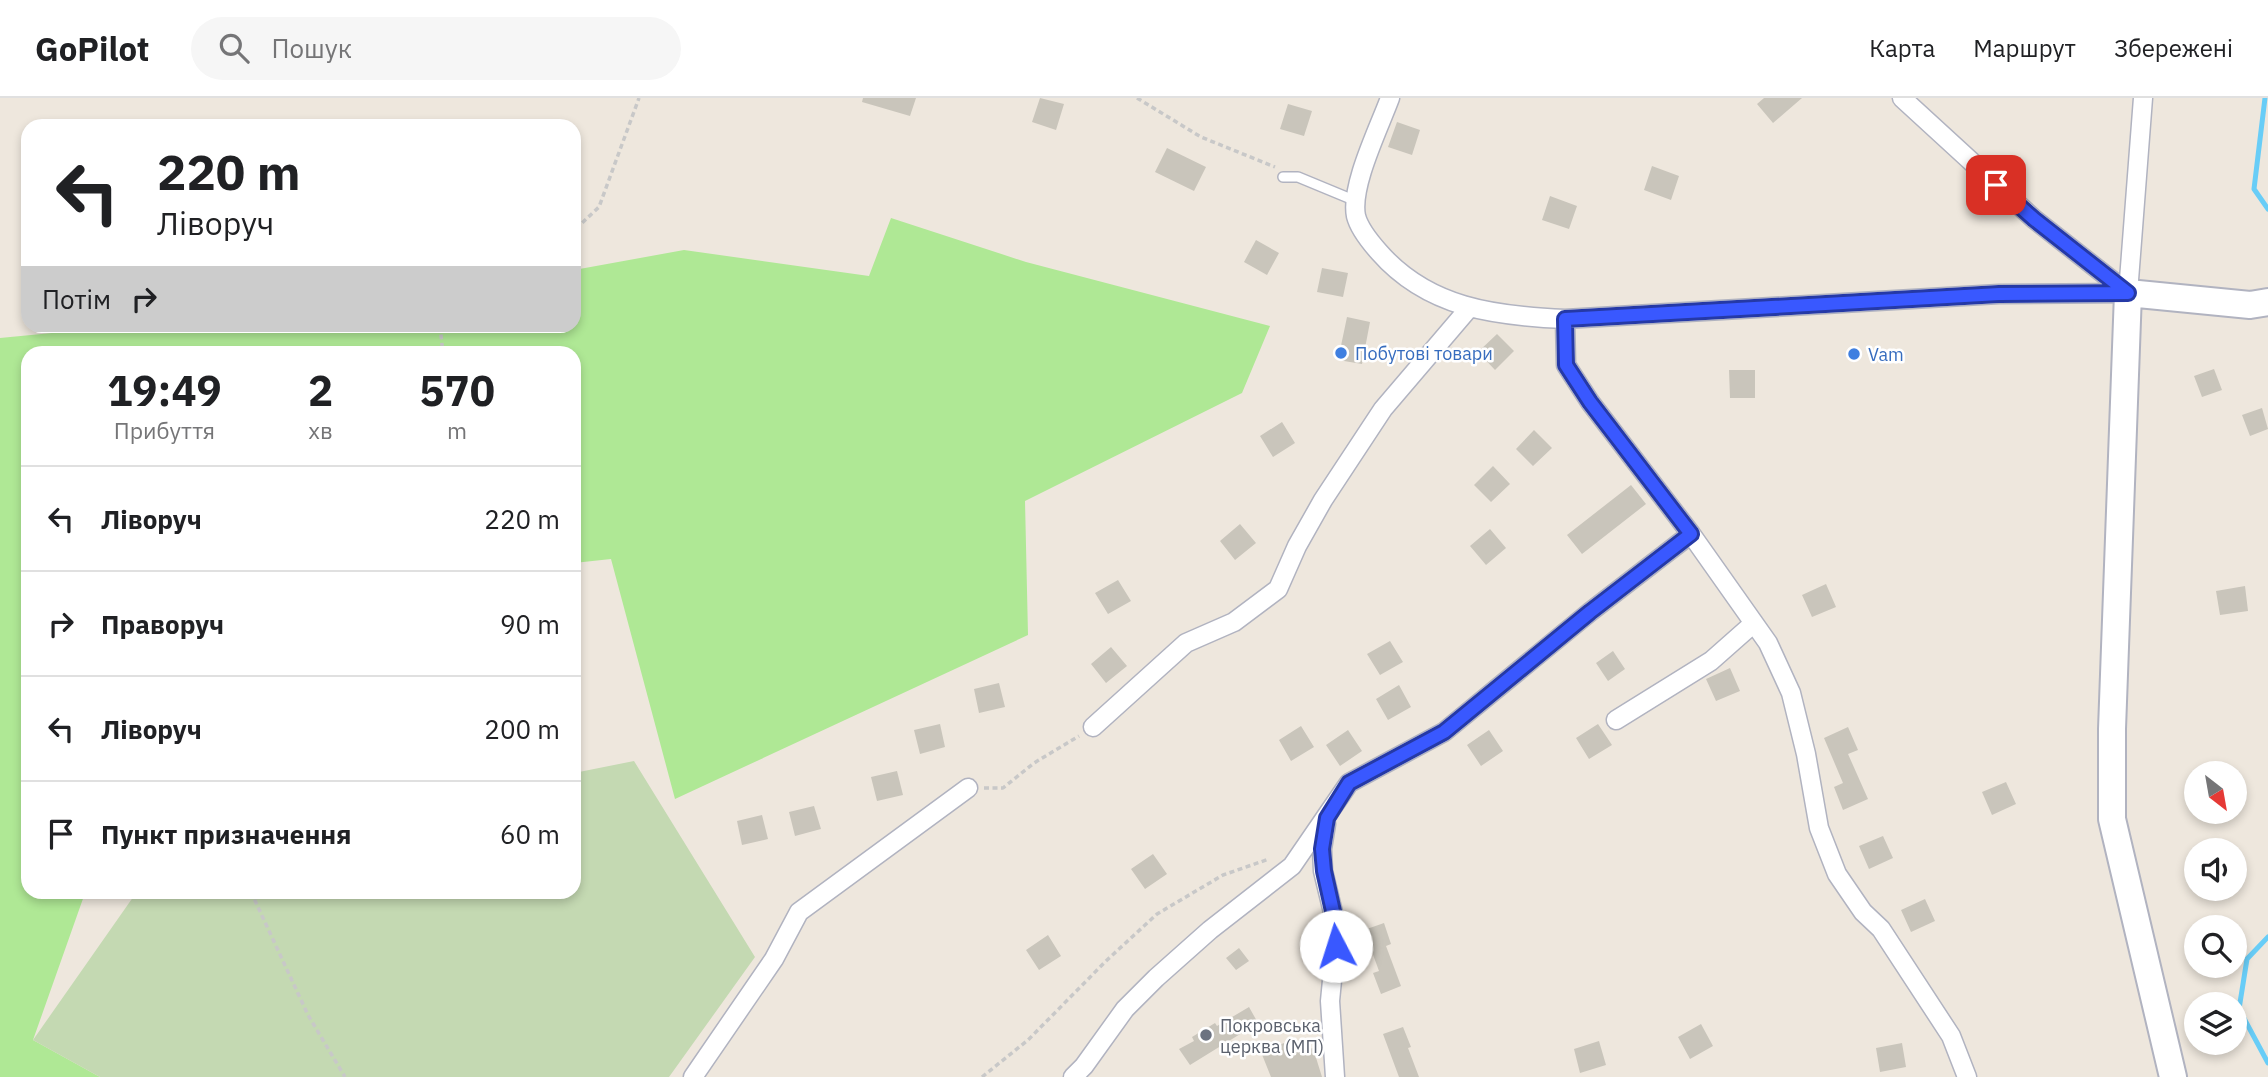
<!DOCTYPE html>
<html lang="uk">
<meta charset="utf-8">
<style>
body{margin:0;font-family:"IBM Plex Sans",sans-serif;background:#f6f6f6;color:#202124;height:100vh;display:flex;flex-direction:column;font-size:26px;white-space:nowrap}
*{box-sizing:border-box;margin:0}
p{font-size:23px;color:#757577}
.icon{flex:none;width:38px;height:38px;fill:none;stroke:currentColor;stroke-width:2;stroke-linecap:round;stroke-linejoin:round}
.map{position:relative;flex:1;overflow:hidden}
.side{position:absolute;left:21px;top:248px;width:560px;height:553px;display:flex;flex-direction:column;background:#fff;border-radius:21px;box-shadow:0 4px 10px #0003}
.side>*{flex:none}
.hud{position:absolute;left:21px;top:21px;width:560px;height:214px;border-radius:21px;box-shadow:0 4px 10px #0003;background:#fff;color:#202124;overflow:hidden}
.needle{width:46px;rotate:149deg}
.fabs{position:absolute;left:2184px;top:663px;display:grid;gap:14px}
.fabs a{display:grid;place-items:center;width:63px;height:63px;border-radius:50%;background:#fff;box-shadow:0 4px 10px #0003;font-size:35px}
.pin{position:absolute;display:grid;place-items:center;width:60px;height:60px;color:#fff;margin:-30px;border-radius:14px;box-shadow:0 4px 10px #0006}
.me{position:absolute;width:77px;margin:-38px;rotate:355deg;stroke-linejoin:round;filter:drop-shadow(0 0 5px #0008)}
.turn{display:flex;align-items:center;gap:24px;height:147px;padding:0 21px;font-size:32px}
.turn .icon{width:91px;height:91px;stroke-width:2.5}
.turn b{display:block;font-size:49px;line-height:60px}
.then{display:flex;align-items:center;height:66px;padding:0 21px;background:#0003;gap:14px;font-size:26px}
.eta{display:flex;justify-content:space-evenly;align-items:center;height:119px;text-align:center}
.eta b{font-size:42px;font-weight:700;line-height:49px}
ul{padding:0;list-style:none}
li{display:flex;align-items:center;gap:21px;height:105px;padding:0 21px;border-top:2px solid #e0e0e0}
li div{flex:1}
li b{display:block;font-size:26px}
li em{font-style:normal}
header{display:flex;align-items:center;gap:42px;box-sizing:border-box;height:98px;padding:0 35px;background:#fff;border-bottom:2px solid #e0e0e0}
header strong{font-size:33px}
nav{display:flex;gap:38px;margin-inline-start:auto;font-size:24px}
.search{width:490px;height:63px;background:#f6f6f6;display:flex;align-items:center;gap:18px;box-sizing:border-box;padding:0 24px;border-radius:38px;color:#757577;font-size:26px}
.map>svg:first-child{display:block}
.green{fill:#afe895}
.cemetery{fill:#c4d9b2}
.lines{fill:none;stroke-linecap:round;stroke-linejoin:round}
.stream{stroke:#68cdf7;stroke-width:5}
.building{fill:#c9c5bb}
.lane-casing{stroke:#b1b3c0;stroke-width:12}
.street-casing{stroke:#b1b3c0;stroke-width:21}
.secondary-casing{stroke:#b1b3c0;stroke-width:30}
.path{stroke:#c8c8c8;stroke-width:3.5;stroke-dasharray:5 3.5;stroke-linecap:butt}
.lane{stroke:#fff;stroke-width:9}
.street{stroke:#fff;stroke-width:18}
.secondary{stroke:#fff;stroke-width:26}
.route-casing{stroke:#2539a6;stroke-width:18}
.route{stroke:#3958ff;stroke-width:12}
.shop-dot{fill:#3f7fe0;stroke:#fff;stroke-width:2.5}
.worship-dot{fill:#6b7280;stroke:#fff;stroke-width:2.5}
.labels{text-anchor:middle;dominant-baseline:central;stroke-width:5;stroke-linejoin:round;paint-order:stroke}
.shop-label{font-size:18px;fill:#366cbe;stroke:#fff;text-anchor:start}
.worship-label{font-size:18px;fill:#5b616d;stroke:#fff;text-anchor:start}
</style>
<header>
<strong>GoPilot</strong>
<div class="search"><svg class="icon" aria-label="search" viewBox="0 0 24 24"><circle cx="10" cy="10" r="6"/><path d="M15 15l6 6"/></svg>Пошук</div>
<nav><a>Карта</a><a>Маршрут</a><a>Збережені</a></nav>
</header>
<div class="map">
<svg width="2268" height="979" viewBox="0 0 2268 979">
<rect width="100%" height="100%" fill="#eee7dd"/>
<path class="green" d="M891 120 1026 164 1270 228 1242 295 1025 403 1028 537 675 701 611 461 574 465V256H28V794L85 795 33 942 100 979H0V240L124 228H574V172L684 152 869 178Z"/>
<path class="cemetery" d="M634 663 755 859 669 979H100L33 942 136 795 574 794V675Z"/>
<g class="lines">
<path class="stream" d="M2265 0 2254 91 2268 111
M2268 839 2247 861 2239 911 2268 965"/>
</g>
<path class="building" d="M863 0H916L910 18 862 4Z
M1040 0 1064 6 1056 32 1032 24Z
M1764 0H1802L1773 25 1757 6Z
M1288 6 1312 13 1304 38 1280 31Z
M1397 24 1420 32 1412 57 1388 49Z
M1167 50 1206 69 1194 93 1155 74Z
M1652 68 1679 78 1671 102 1644 92Z
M1550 98 1577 108 1569 131 1542 122Z
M1256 142 1279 155 1267 177 1244 164Z
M1322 170 1348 175 1343 199 1317 194Z
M1347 219 1370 224 1362 266 1338 262Z
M1497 236 1514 253 1495 272 1478 254Z
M2214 271 2222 292 2202 299 2194 278Z
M1729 272H1755V300H1730Z
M2262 310 2268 331 2250 338 2242 317Z
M1282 324 1295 345 1273 359 1260 338Z
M1534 332 1552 350 1533 368 1516 351Z
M1493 368 1510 386 1491 404 1474 387Z
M1631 387 1646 406 1582 456 1567 437Z
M1240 426 1256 445 1235 462 1220 443Z
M1490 431 1506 450 1486 467 1470 448Z
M1118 482 1131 503 1108 516 1095 495Z
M1826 486 1836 509 1812 519 1802 497Z
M2245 488 2248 513 2220 517 2216 493Z
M1390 543 1403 564 1380 577 1367 556Z
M1111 549 1127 568 1106 585 1091 566Z
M1613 553 1625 571 1608 583 1596 565Z
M1730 570 1740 593 1716 603 1706 581Z
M999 585 1005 609 979 615 974 591Z
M1399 587 1411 609 1388 622 1376 601Z
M940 626 945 649 920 656 914 632Z
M1598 626 1612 647 1589 661 1576 640Z
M1301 628 1314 649 1291 663 1279 642Z
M1848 629 1858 652 1848 656 1868 701 1843 712 1834 689 1843 685 1824 640Z
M1348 632 1362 653 1340 668 1326 647Z
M1489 632 1503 653 1481 668 1467 647Z
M897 673 903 697 877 703 871 679Z
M2006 684 2016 706 1992 717 1982 694Z
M814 708 821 731 795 738 789 714Z
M762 717 768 741 742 747 737 723Z
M1883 738 1893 760 1869 771 1859 748Z
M1153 756 1167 776 1145 791 1131 771Z
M1925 801 1935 823 1911 834 1901 812Z
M1384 825 1391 846 1386 848 1401 888 1381 896 1373 875 1379 873 1364 832Z
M1048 837 1061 858 1039 872 1026 852Z
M1239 850 1249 863 1236 872 1226 860Z
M1249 909 1258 925 1190 967 1179 951 1194 943 1192 939 1215 925 1217 928Z
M1701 926 1713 948 1690 961 1678 939Z
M1403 929 1411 949 1408 950 1419 979H1399L1383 936Z
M1599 943 1606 967 1580 975 1574 951Z
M1284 945 1288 956 1313 950 1322 979H1271L1261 954Z
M1902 945 1906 969 1880 974 1876 950Z"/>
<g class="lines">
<defs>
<path id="lane" d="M1283 79H1298L1356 103"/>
<path id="street" d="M1390 0C1379 30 1350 88 1356 118 1359 130 1371 145 1379 154 1428 210 1495 218 1565 221L1999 196 2128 195
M1902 0 2034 121 2128 195
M2128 195 2143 0
M1565 221 1566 267 1590 304 1691 436 1768 545 1791 595 1806 656 1819 730 1837 776 1863 814 1881 831 1951 938 1967 979
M1616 622 1711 563 1754 525
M1093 629 1186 545 1234 524 1278 491 1297 448 1323 402 1383 311 1470 209
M1326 726 1322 751 1323 773 1337 831 1330 903 1335 979
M693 979 774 861 799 814 968 690
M1073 979 1084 968 1125 911 1156 880 1210 832 1292 768 1349 685 1444 634 1590 514 1691 436"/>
<path id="secondary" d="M2173 979 2112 721V631L2128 195 2250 207 2268 204"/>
</defs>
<use href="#lane" class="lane-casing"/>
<use href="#street" class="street-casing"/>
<use href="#secondary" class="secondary-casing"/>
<path class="path" d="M1137 0 1201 39 1275 69
M574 126 582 125 599 109 639 0
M440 228 443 256
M984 690H1003L1034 665 1079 638
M251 794 308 917 345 979
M982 979 1028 942 1106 863 1157 816 1223 777 1269 761"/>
<use href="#lane" class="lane"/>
<use href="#street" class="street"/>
<use href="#secondary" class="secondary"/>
</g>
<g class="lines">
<defs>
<path id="route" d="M1336 848 1337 831 1324 773 1322 751 1327 720 1349 685 1444 634 1590 514 1691 436 1590 304 1566 267 1565 221 1999 196 2128 195 2034 121 1996 87"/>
</defs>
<use href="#route" class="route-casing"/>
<use href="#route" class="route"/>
</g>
<g class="shop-dot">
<circle cx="1341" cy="255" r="7"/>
<circle cx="1854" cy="256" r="7"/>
</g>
<circle class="worship-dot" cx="1206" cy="937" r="7"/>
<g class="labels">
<g class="shop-label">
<text x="1355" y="255">Побутові товари</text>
<text x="1868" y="256">Vam</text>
</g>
<g class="worship-label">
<text x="1220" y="927">Покровська<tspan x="1220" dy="21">церква (МП)</tspan></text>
</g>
</g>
</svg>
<div class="fabs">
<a><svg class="needle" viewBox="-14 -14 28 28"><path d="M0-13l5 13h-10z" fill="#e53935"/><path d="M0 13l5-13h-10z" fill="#757577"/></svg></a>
<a><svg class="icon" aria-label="sound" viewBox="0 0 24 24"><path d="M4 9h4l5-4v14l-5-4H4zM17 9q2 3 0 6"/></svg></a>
<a><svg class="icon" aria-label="search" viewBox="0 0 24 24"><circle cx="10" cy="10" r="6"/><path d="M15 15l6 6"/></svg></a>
<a><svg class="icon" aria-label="layers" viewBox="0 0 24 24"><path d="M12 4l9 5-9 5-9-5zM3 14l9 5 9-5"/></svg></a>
</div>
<div class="pin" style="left:1996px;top:87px;background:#d93025"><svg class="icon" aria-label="arrive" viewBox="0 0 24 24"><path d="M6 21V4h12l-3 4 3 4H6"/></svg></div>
<svg class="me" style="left:1336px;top:848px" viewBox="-20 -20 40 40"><circle r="19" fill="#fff"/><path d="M0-13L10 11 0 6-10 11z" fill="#3958ff"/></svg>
<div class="hud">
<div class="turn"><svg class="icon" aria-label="left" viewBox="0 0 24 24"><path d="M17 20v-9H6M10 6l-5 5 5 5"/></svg><div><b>220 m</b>Ліворуч</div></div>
<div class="then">Потім<svg class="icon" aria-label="right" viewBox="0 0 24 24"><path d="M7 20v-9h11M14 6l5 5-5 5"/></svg></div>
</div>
<section class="side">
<div class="eta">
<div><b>19:49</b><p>Прибуття</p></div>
<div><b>2</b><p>хв</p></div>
<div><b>570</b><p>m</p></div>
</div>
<ul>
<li><svg class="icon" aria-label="left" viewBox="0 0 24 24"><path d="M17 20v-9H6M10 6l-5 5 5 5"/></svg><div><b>Ліворуч</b></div><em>220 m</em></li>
<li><svg class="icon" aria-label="right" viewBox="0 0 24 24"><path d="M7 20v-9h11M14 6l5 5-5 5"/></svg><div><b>Праворуч</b></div><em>90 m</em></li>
<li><svg class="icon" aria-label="left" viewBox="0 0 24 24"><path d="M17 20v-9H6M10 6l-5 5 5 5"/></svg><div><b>Ліворуч</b></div><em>200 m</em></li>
<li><svg class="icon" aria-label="arrive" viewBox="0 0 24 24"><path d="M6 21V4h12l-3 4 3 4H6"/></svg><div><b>Пункт призначення</b></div><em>60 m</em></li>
</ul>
</section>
</div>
